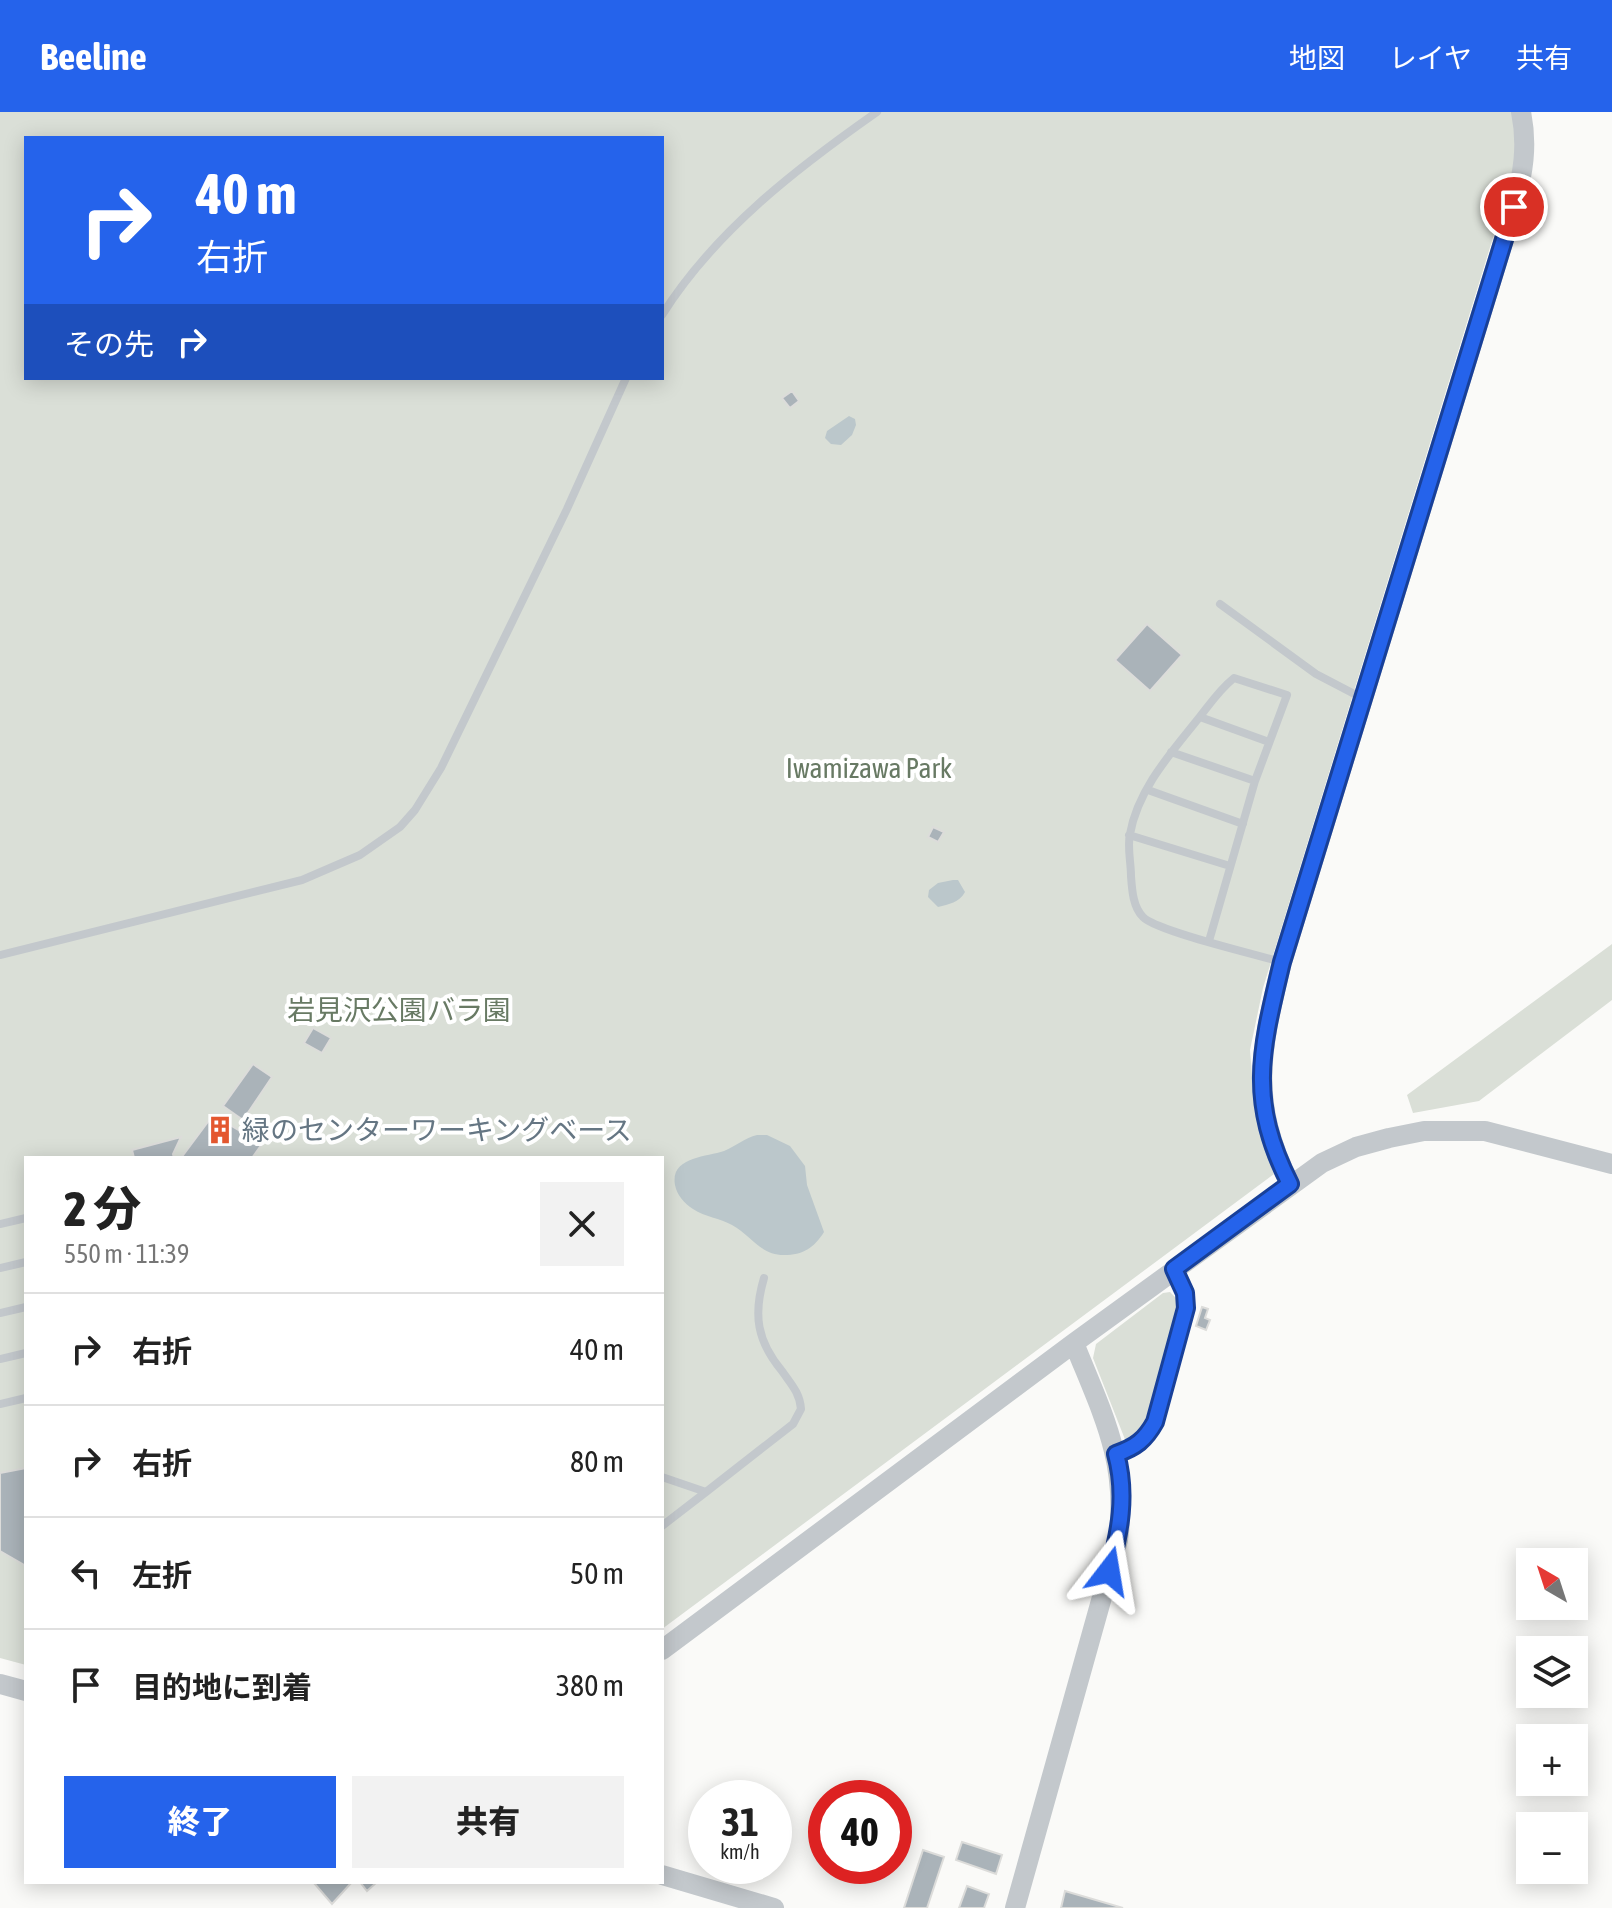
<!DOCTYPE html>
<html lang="ja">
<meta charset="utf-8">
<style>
body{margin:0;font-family:"Asap Condensed","Noto Sans JP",sans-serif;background:#f2f2f2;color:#222;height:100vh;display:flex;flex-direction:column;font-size:30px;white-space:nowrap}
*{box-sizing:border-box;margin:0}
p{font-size:26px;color:#767676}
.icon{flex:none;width:44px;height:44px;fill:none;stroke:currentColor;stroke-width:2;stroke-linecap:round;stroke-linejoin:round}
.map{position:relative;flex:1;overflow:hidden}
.drawer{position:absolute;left:24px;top:1044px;width:640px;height:728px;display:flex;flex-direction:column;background:#fff;border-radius:0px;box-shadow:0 4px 20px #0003}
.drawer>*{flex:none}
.hud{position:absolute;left:24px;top:24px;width:640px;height:244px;border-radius:0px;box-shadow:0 4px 20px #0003;background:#2563eb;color:#fff;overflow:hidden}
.needle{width:52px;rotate:321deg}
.fabs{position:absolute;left:1516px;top:1436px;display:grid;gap:16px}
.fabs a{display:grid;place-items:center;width:72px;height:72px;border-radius:0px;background:#fff;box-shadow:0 4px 20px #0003;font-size:40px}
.speed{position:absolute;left:688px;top:1668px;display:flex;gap:16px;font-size:40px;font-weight:700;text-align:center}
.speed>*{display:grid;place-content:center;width:104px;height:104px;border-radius:50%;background:#fff;box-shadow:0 4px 20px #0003;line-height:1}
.speed small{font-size:20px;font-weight:400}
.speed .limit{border:12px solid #d22;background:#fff;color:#111}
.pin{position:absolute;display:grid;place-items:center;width:68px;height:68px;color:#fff;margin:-34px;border:4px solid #fff;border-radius:50%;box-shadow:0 2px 8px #0007}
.me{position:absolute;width:88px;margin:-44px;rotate:14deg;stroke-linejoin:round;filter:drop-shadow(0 0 6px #0008)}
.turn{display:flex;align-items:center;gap:28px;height:168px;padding:0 40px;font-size:36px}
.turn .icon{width:104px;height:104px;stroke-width:2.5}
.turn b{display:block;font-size:56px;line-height:68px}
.then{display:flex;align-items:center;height:76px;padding:0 40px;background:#0003;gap:16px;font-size:30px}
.round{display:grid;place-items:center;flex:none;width:84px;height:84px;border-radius:0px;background:#f2f2f2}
.overview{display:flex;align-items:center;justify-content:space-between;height:136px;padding:0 40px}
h1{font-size:48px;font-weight:800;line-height:60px}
.button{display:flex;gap:16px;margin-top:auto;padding:16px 40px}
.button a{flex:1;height:92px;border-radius:0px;background:#2563eb;color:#fff;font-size:32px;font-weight:800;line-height:92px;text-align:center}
.button a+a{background:#f2f2f2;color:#222}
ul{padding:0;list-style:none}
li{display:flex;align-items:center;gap:24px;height:112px;padding:0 40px;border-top:2px solid #e0e0e0}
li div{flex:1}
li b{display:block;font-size:30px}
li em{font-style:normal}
header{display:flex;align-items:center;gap:48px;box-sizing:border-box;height:112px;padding:0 40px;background:#2563eb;color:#fff}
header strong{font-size:38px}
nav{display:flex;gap:44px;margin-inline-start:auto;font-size:28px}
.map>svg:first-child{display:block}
.green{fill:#dadfd7;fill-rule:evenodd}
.water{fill:#bbc7cb}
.building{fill:#aab3b9;stroke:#dcdcda;stroke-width:2}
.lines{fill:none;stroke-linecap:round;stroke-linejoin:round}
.service{stroke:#c3c8cc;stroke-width:8}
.tertiary{stroke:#c3c8cc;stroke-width:20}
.route-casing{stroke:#184099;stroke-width:20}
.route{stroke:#2563eb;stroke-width:14}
.labels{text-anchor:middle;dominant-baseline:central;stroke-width:8;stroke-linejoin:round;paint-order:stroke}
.park-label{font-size:28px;fill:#687a64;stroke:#fff}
.poi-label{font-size:28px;fill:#657683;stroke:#fff;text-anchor:start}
</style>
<header>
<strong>Beeline</strong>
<nav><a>地図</a><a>レイヤ</a><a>共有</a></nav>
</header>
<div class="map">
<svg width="1612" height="1796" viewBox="0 0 1612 1796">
<rect width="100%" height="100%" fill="#fafaf8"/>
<path class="green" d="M0 0H1512L1518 44 1263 876 1250 938 1255 1000 1274 1062 662 1517V1046H26V1553L0 1546ZM26 26H662V266H26Z
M1612 832V888L1479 989 1413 1001 1407 983Z
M1170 1180 1180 1190 1179 1201 1146 1316 1133 1332 1126 1330 1093 1246 1096 1232 1163 1181Z"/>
<path class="water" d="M849 304 855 307 856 313 852 323 841 333 831 332 825 326 827 319Z
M953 768H958L965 780C959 791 949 792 938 795L928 785 929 778 938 771Z
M757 1023H767L790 1034 805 1054 807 1073 824 1120C814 1136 803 1143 784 1143 760 1143 751 1123 732 1113 720 1106 705 1105 693 1097 684 1091 677 1083 675 1073 670 1045 706 1045 724 1039 736 1034 745 1026 757 1023Z"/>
<path class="building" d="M792 279 799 289 790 296 782 286Z
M1147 512 1182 543 1150 579 1115 548Z
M933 715 944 720 938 730 928 725Z
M313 916 331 926 322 941 304 931Z
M253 952 272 965 243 1008 223 994Z
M213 1003 262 1032 252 1046H181Z
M181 1025 173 1042 174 1046H134L132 1038Z
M1202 1195 1208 1197 1205 1206 1210 1208 1206 1218 1196 1214Z
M26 1356V1454L0 1439V1361Z
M962 1730 1002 1743 996 1762 956 1748Z
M923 1738 944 1745 927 1796H904Z
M352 1770 332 1792 314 1771 315 1770Z
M360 1770H377L367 1779Z
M967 1774 989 1782 984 1796H959Z
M1065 1779 1123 1796H1061Z"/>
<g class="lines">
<path class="service" d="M662 203C715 119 797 56 877 0
M1220 492 1316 562 1362 586
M1200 605 1269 630
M1171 640 1255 669
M1148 678 1243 712
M1129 723 1230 754
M1209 829 1255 669 1287 583 1234 566C1219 578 1210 592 1198 607 1171 641 1138 677 1130 722 1127 734 1131 751 1131 764 1132 778 1133 795 1143 805 1156 819 1257 843 1282 850
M0 843 302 768 360 743 400 715 415 698 441 656 567 397 626 266
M0 1112 26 1106
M0 1156 26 1150
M0 1201 26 1195
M0 1247 26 1241
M0 1292 26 1286
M1117 1341C1137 1335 1145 1328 1155 1310L1186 1196 1185 1181 1175 1158
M662 1365 706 1380 662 1414
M706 1380 793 1312 801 1297C800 1281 791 1272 782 1259 757 1229 753 1203 764 1166"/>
<path class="tertiary" d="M1290 1072C1248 988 1261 937 1282 850L1514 95C1523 62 1528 34 1521 0
M662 1538 1074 1231 1322 1051 1356 1035 1389 1026 1424 1019H1485L1612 1052
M0 1572 26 1579
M662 1763 774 1796
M1015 1796 1118 1428C1129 1350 1102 1301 1074 1231"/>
</g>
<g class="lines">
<defs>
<path id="route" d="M1109 1459C1120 1420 1127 1382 1116 1342 1136 1335 1145 1328 1155 1310L1186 1196 1185 1181 1174 1157 1290 1072C1247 987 1261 938 1282 850L1514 95"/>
</defs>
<use href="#route" class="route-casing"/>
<use href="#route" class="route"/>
</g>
<defs>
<symbol id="building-bare" viewBox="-9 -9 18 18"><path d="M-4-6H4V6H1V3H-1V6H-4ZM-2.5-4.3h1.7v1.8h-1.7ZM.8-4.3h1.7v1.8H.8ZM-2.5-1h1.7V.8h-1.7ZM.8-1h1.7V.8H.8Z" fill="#e4572e" stroke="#fff" stroke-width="2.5" paint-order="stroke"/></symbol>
</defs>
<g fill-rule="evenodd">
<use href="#building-bare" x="200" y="998" width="40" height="40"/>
</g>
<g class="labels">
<g class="park-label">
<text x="869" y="656">Iwamizawa Park</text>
<text x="399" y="898">岩見沢公園バラ園</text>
</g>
<g class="poi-label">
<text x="242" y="1018">緑のセンターワーキングベース</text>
</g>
</g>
</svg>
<div class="fabs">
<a><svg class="needle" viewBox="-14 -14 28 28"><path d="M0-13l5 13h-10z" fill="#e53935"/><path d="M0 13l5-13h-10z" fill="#767676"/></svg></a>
<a><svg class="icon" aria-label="layers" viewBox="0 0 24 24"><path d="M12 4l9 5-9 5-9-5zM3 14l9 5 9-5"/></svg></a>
<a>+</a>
<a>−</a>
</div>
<div class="speed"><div>31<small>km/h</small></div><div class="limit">40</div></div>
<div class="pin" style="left:1514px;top:95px;background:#d93025"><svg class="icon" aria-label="arrive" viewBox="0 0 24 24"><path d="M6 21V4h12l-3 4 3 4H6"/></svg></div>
<svg class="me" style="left:1109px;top:1459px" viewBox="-20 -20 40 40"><path d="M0-17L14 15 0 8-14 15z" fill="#2563eb" stroke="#fff" stroke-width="4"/></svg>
<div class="hud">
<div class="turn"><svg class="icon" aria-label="right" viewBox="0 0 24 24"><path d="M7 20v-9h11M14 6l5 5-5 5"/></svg><div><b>40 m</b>右折</div></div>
<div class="then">その先<svg class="icon" aria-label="right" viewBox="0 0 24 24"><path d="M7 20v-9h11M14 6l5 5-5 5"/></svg></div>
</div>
<section class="drawer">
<div class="overview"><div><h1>2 分</h1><p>550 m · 11:39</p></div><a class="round"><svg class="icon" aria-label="close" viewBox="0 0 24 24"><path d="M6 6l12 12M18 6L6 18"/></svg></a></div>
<ul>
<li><svg class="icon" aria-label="right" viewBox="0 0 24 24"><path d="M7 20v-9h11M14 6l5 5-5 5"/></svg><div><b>右折</b></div><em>40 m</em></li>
<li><svg class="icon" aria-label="right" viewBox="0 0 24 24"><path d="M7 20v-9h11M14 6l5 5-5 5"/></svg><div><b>右折</b></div><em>80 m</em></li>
<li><svg class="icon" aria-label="left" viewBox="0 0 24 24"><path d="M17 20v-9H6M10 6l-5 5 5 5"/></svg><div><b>左折</b></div><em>50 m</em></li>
<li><svg class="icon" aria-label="arrive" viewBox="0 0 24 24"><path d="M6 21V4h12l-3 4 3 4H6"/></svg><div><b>目的地に到着</b></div><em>380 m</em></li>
</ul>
<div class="button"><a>終了</a><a>共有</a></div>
</section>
</div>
